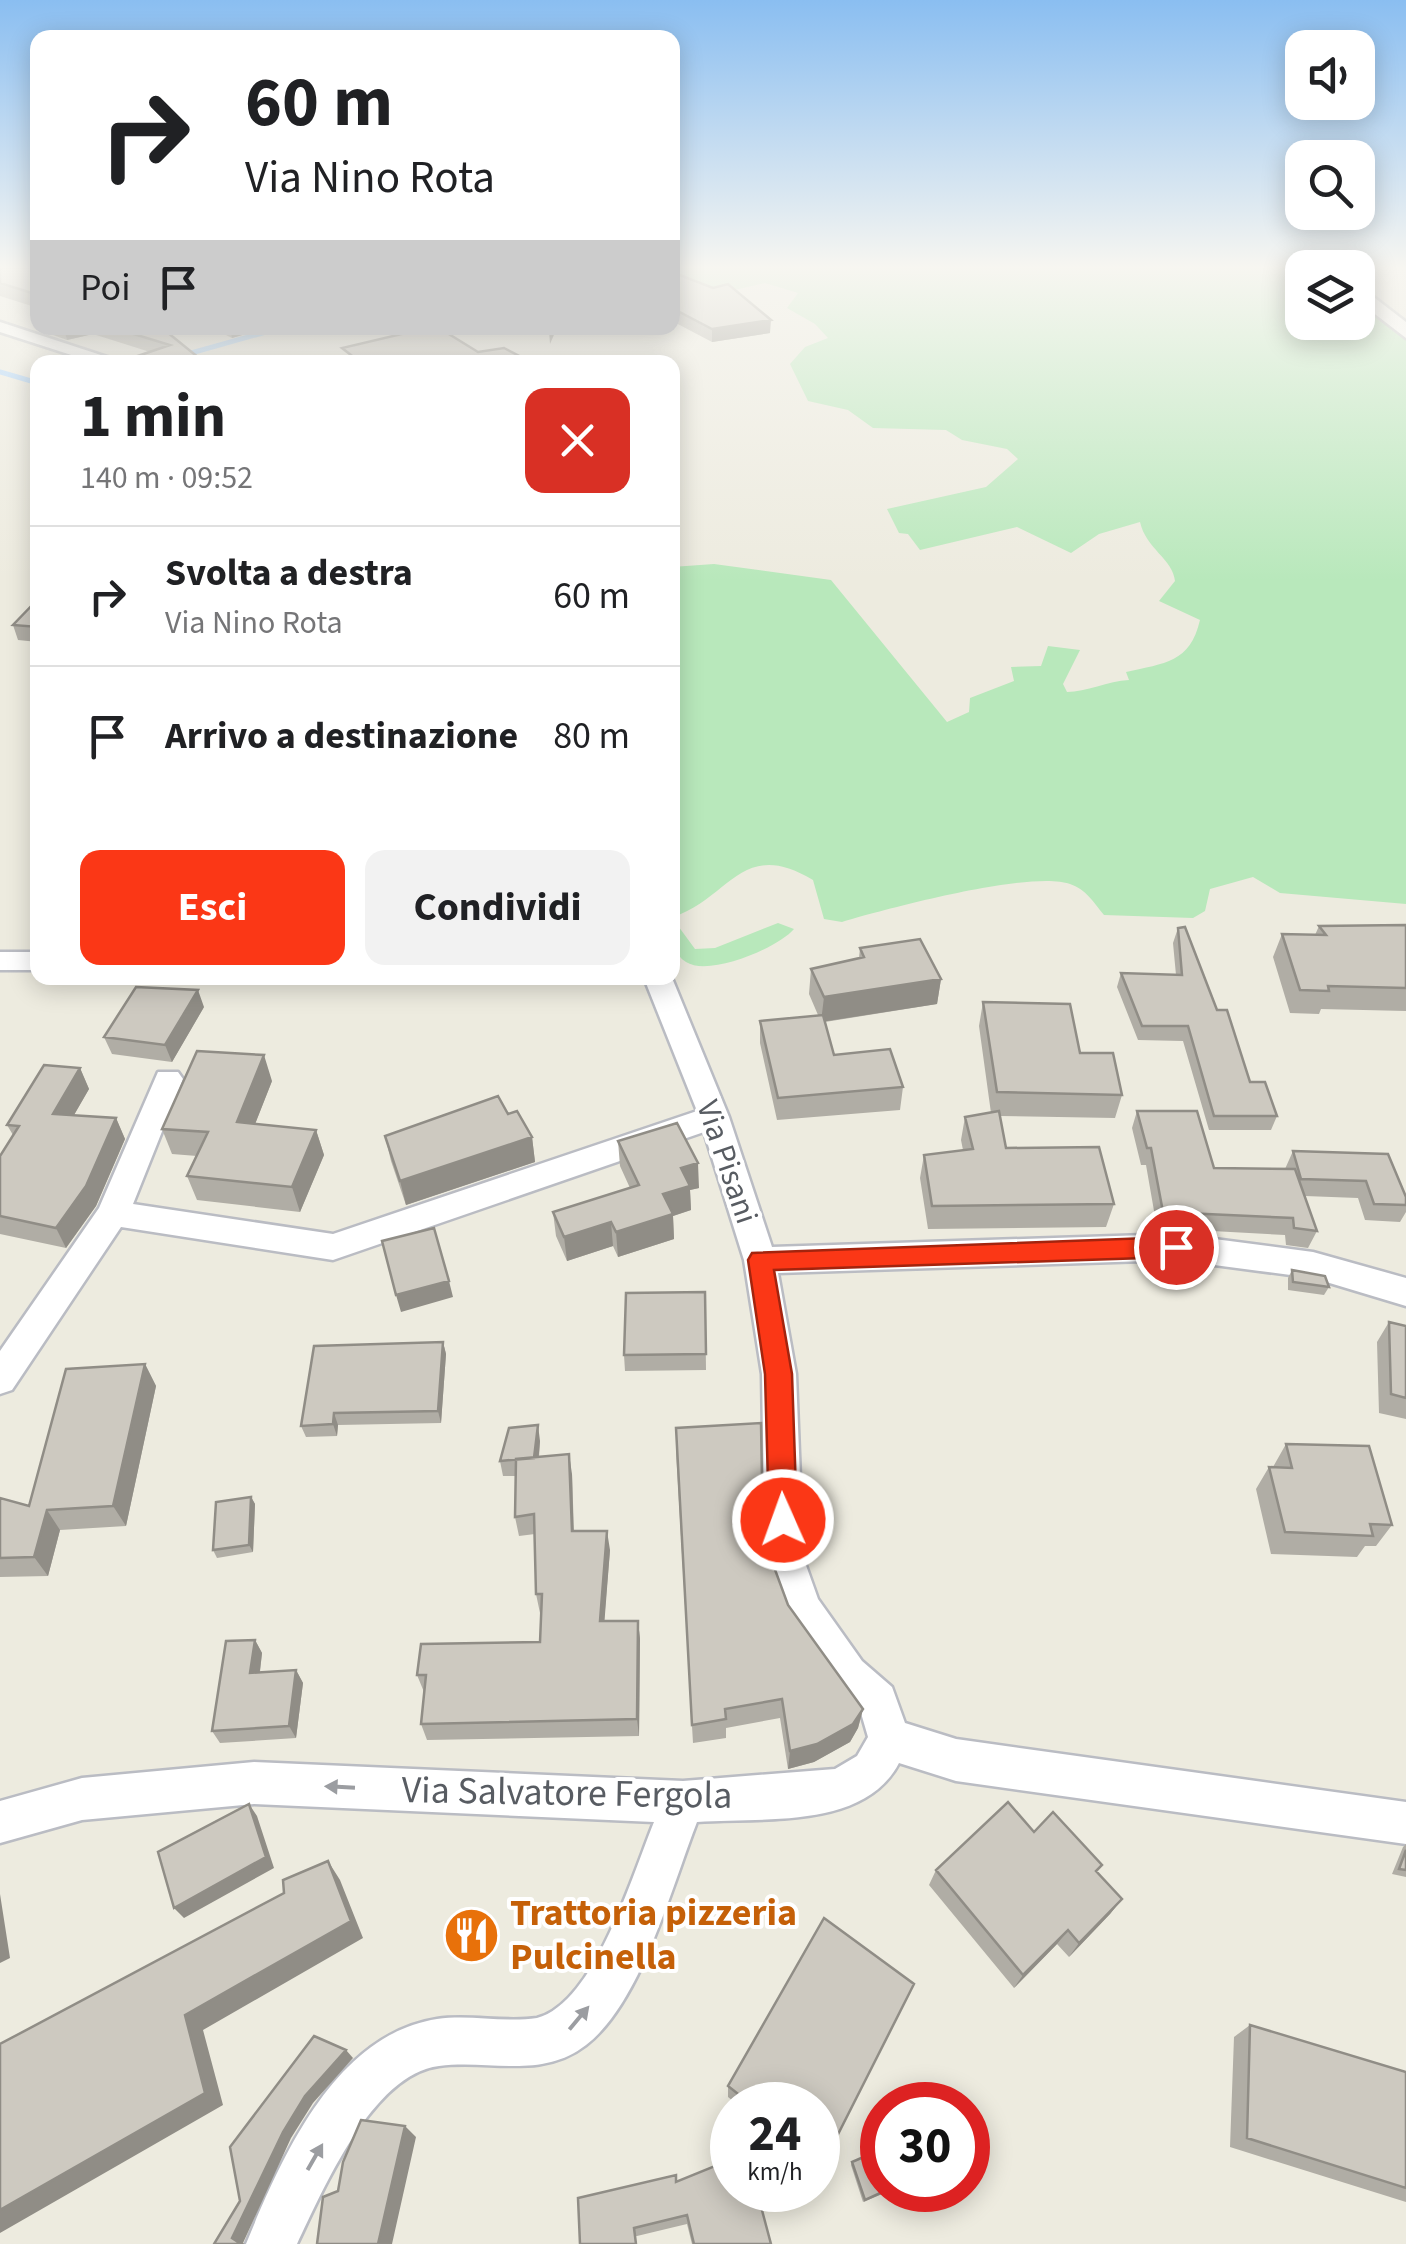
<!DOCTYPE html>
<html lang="it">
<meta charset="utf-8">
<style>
body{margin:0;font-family:"Source Sans 3",sans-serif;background:#f2f2f2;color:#202124;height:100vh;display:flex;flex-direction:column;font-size:38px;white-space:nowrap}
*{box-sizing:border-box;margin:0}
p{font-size:32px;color:#757577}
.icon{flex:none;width:55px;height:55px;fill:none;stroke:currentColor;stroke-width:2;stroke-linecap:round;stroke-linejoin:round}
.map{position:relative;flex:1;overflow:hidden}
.panel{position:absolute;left:30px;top:355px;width:650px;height:630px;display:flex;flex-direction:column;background:#fff;border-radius:20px;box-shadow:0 5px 25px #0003}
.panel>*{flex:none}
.banner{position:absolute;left:30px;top:30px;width:650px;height:305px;border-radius:20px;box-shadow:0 5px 25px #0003;background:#fff;color:#202124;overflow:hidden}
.tools{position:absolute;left:1285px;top:30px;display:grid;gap:20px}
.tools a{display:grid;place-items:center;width:90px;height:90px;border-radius:20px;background:#fff;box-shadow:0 5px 25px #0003;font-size:50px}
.speed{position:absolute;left:710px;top:2082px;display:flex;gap:20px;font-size:50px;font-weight:700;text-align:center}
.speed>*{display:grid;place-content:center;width:130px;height:130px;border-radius:50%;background:#fff;box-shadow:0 5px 25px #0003;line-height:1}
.speed small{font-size:25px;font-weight:400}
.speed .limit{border:15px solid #d22;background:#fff;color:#111}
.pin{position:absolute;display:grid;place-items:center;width:85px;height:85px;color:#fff;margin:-42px;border:5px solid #fff;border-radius:50%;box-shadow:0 2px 10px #0007}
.me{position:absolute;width:110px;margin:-55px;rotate:358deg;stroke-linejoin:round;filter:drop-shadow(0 0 8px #0008)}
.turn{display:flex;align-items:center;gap:35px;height:210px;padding:0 50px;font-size:45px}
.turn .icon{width:130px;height:130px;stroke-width:2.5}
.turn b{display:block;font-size:70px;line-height:85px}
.then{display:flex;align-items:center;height:95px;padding:0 50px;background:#0003;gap:20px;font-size:38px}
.round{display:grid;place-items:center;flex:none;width:105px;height:105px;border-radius:20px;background:#f2f2f2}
.overview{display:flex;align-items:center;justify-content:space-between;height:170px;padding:0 50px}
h1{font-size:60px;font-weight:700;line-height:75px}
.primary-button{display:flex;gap:20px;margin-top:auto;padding:20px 50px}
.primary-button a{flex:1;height:115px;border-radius:20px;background:#fb3716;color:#fff;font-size:40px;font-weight:700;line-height:115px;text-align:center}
.primary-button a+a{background:#f2f2f2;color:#202124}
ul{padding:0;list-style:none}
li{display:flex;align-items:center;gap:30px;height:140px;padding:0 50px;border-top:2px solid #e0e0e0}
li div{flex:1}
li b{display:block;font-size:38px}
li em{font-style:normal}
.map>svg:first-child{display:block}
.green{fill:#b8e8bb}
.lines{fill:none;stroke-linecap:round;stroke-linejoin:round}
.stream{stroke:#9dceff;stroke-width:5}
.minor-casing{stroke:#babcc3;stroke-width:5}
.tertiary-casing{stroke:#babcc3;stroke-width:5}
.minor{fill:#fff;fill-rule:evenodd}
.tertiary{fill:#fff;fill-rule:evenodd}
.wall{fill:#b0ada5}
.shaded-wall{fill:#908d86}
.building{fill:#cdc9c0;stroke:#908d86;stroke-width:2.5}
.oneway{fill:#9b9da1}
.route{fill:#fb3716;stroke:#a3240e;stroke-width:2.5}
.labels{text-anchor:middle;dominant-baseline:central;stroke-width:8;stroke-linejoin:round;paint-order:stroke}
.street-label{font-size:32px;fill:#585c62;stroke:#fff}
.near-street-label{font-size:38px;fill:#585c62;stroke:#fff}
.near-food-label{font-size:38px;font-weight:bold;fill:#c56008;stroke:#fff;text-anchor:start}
</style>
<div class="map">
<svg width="1406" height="2244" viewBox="0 0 1406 2244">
<rect width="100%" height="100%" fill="#edebdf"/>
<path class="green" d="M673 267H1310L1302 268V322H1358V298L1406 339V904L1280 893 1253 877 1210 889 1205 911 1193 918 1104 915C1093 902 1087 890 1070 884 1031 870 886 909 842 922L824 919 813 880C742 837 730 898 673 917L672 567 714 564 831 580 947 722 969 712 970 698 1014 681 1011 667 1041 666 1048 646 1080 650 1063 684 1067 692C1086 692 1108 681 1129 680L1126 672C1165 663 1190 663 1200 620L1159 601 1175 581C1173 559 1146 549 1140 522L1099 534 1071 553 1017 527 920 550 908 534 899 533 887 509 986 487 1018 459 1007 449 962 440 946 430 873 428 848 410 808 401 790 364 805 347 828 338 815 324 787 308 798 293 765 283 721 293 673 281Z
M673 919 695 949 715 948 778 923 794 929C778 948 709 977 686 962 671 953 672 934 673 919Z"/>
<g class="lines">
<path class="stream" d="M159 362 280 328
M0 372 38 383"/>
<defs>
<path id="minor" d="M0 322 113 359 115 362H93L0 332Z
M0 952H38V970H0Z
M644 978H672L729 1117 772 1247 1176 1234 1313 1252 1406 1278V1306L1313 1278 1176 1260 778 1273 796 1374 803 1557 818 1599 862 1661 892 1687 905 1723 956 1739 1406 1802V1844L956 1781 899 1763C864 1830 763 1817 697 1822 672 1886 641 2003 586 2045 541 2080 489 2059 439 2066 372 2074 323 2190 297 2244H246C281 2159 334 2035 437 2019 470 2014 504 2023 537 2018 595 2003 633 1873 654 1822L254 1804 82 1820 0 1843V1801L82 1778 254 1762 683 1781 835 1769 857 1756 868 1737 861 1713 834 1689 789 1623 765 1557 762 1374 744 1260 704 1132 333 1260 121 1227 12 1390 0 1394V1351L99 1208 158 1072H178L183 1079 133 1204 333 1234 697 1111Z"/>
<path id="tertiary" d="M1328 267V268H1310V267Z
M1358 285 1406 322V338L1358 301Z"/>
</defs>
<use href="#minor" class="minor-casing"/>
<use href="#tertiary" class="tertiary-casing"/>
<use href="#minor" class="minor"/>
<use href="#tertiary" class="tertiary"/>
</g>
<path class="wall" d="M0 267H38V308L0 296Z
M672 272 713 288 770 333 712 342 672 321Z
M38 311V328H162L204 362 150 352 93 334 67 340 34 328 30 313Z
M212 328H266L232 338Z
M38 599V642L18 640 13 625Z
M1406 925V1011L1321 1009 1319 1014 1290 1013 1273 957 1282 934 1315 935 1319 926Z
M1178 928 1250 1082 1277 1116 1271 1130H1209L1183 1041 1138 1040 1117 987 1121 973 1176 975 1173 943Z
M860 948 941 979 937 1004 825 1022 834 1055 903 1087 900 1110 777 1120 760 1043V1021L818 1015 809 994 811 969 859 958Z
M983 1002 1080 1053 1122 1095 1115 1118 1000 1116 1006 1148 1114 1204 1106 1227 928 1229 920 1178 924 1155 963 1150 961 1140 965 1117 991 1113 979 1026Z
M204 1007 172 1062 112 1054 104 1037Z
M80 1068 89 1089 74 1115 116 1118 125 1139 96 1206 66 1248 0 1234V1156L13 1135 7 1125Z
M272 1081 255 1124 316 1130 324 1155 300 1212 197 1200 187 1176 197 1156 172 1154 162 1129Z
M1137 1111 1214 1168 1285 1169 1293 1151 1406 1197V1212L1400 1222 1365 1220 1358 1198 1305 1196 1317 1231 1308 1248 1286 1245 1285 1235 1157 1228 1146 1165H1141L1132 1128Z
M508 1114 532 1137 535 1162 406 1205 391 1161 385 1136Z
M618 1141 699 1188 690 1190 691 1210 673 1216 674 1239 618 1257 613 1246 567 1261 556 1236 553 1212 630 1188 620 1166Z
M1292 1270 1329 1287 1324 1295 1288 1290V1278Z
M705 1292 706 1370 625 1371 624 1355Z
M1389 1322 1406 1326V1419L1379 1413 1377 1342Z
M443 1342 446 1354 441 1423 338 1425 337 1436 306 1437 301 1426Z
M145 1364 156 1386 126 1526 60 1530 48 1576 0 1577V1498L29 1506Z
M540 1441 539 1457 572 1474 574 1531 610 1550 604 1621H638L640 1639 639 1736 427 1740 421 1724 424 1692 417 1675 540 1642 541 1613H540L536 1594 535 1534 519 1536 515 1517 516 1476H503L500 1461Z
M1286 1444 1392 1525 1376 1546H1365L1357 1557 1271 1554 1256 1489 1269 1467H1273Z
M676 1451 763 1537 788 1605 863 1709 858 1728 850 1742 814 1762 788 1769 780 1718 726 1728V1738L693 1743Z
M251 1497 255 1504 253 1552 217 1558 213 1550Z
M255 1640 262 1653 260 1672 296 1670 303 1683 296 1738 220 1743 212 1731Z
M1034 1832 1102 1865 1097 1872 1122 1899 1110 1914 1069 1957 1057 1944 1014 1988 929 1885 936 1870Z
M1406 1844V1877L1392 1874 1403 1847Z
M914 1984 820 2171 818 2169V2105H738L728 2097V2086Z
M1250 2025 1406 2072V2202L1230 2147 1234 2037Z
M852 2162 882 2190H892L863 2202 851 2165Z
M676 2182 732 2190H790L788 2196 761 2207 771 2244H692L687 2224 637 2236 580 2244Z"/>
<path class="shaded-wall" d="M771 320 770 333 712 342V329Z
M64 328H91L93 334 67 340Z
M230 328H266L232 338Z
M550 328H557L550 344 549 331Z
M941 979 937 1004 821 1022 824 997Z
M198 990 204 1007 172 1062 165 1045Z
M264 1055 272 1081 246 1147 237 1122Z
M80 1068 89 1089 63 1134 53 1114Z
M116 1118 125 1139 96 1206 66 1248 56 1228Z
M316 1130 324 1155 300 1212 292 1187Z
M532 1137 535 1162 406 1205 400 1181Z
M698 1163 699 1188 690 1190 691 1210 673 1216 674 1239 618 1257 616 1232 663 1194 681 1168Z
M611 1222 613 1246 567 1261 564 1237Z
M449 1281 453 1297 401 1312 396 1295Z
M443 1342 446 1354 441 1423 438 1411Z
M145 1364 156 1386 126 1526 113 1506Z
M334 1413 338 1425 337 1436 333 1424Z
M538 1425 540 1441 537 1475 534 1460Z
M569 1454 572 1474 574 1550 572 1531Z
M251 1497 255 1504 253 1552 249 1545Z
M47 1510 60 1530 48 1576 34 1557Z
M607 1531 610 1550 603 1640 600 1621Z
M638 1621 640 1639 639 1736 637 1719Z
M255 1640 262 1653 258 1686 250 1673Z
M296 1670 303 1683 296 1738 289 1726Z
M863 1709 858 1728 850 1742 814 1762 788 1769 790 1751Z
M249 1804 257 1816 274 1868 184 1918 174 1908Z
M328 1861 340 1880 363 1938 203 2030 223 2105 0 2233V2210Z
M0 1894 10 1958 0 1963Z
M1122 1899 1110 1914 1069 1957 1079 1943Z
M1068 1930 1057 1944 1014 1988 1023 1975Z
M346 2050 353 2058 313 2103 291 2138 243 2243 245 2244H241L232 2238 283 2132 305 2096Z
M405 2126 416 2137 392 2244H378Z
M781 2190H790L788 2196 756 2209 759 2199Z"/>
<path class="building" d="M0 267H38V295L0 283Z
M672 272 713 288 728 284 771 320 712 329 672 308Z
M114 328H162L204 362H120L170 345Z
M427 328H439L478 352 504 348 531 362H347L340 357 351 355 342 348Z
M38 599V627L13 625Z
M1406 925V988L1328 986 1329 991 1300 990 1282 934 1326 935 1319 926Z
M1185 927 1217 1010H1227L1250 1082H1265L1277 1116H1214L1188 1026H1142L1121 973 1182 975 1178 928Z
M920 939 941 979 824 997 811 969 864 957 860 948Z
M136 987 198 990 165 1045 104 1037Z
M983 1002 1070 1004 1080 1053H1113L1122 1095 997 1092Z
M823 1015 834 1055 890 1049 903 1087 778 1098 760 1021Z
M197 1051 264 1055 237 1122 316 1130 292 1187 187 1176 208 1132 162 1129Z
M44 1065 80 1068 53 1114 116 1118 86 1186 56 1228 0 1216V1156L19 1126 7 1125Z
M498 1096 508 1114 517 1111 532 1137 400 1181 385 1136Z
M999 1111 1006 1148 1099 1147 1114 1204 932 1206 924 1155 973 1149 965 1117Z
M1137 1111H1197L1214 1168 1295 1169 1317 1231 1294 1228 1293 1218 1163 1212 1151 1148H1147Z
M677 1123 698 1163 681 1168 690 1186 663 1194 673 1214 616 1232 611 1222 564 1237 553 1212 639 1185 618 1141Z
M1293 1151 1388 1154 1406 1197V1205L1374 1204 1366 1181 1301 1179Z
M434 1228 449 1281 396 1295 382 1241Z
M1292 1270 1325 1276 1329 1287 1293 1282Z
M705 1292 706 1354 624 1355 626 1293Z
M1389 1322 1406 1326V1398L1391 1394Z
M443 1342 438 1411 334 1413 333 1424 301 1426 314 1346Z
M145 1364 113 1506 47 1510 34 1557 0 1558V1498L29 1506 66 1369Z
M761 1423 763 1537 788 1605 863 1709 853 1724 817 1744 790 1751 782 1699 725 1709 726 1719 692 1725 676 1428Z
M538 1425 534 1458 500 1461 509 1428Z
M1286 1444 1369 1446 1392 1525 1370 1524 1373 1536 1285 1532 1269 1467 1292 1468Z
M569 1454 572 1531H607L600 1621H638L637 1719 421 1724 426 1675H417L421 1644 540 1642 542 1594H536L534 1514 515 1517 516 1459Z
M251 1497 249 1545 213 1550 216 1502Z
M255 1640 250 1673 296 1670 289 1726 212 1731 226 1641Z
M1008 1802 1034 1832 1053 1812 1102 1865 1096 1871 1122 1899 1079 1943 1068 1930 1023 1975 936 1870Z
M249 1804 266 1857 174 1908 158 1852Z
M1406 1850V1870L1399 1869Z
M328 1861 351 1921 185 2015 205 2093 0 2210V2044L284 1893 283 1880Z
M824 1918 914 1984 824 2162 818 2158V2105H752L728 2086Z
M1250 2025 1406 2072V2188L1247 2138Z
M314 2036 346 2050 305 2096 283 2132 232 2238 241 2244H214L240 2201 230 2147Z
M361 2120 405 2126 378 2244H317L323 2197 338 2191 343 2162Z
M882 2149V2190H887L865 2200 852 2162Z
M732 2159V2190H781L759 2199 771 2244H694L687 2215 634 2228 636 2244H580L578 2198 676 2175V2182Z"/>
<defs><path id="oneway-solid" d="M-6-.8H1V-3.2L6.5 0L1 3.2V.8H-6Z" transform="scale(2.5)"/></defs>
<g class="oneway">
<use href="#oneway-solid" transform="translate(340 1787) rotate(-177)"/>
<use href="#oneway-solid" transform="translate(579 2018) rotate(-50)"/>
<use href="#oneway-solid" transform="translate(315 2157) rotate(-60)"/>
</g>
<linearGradient id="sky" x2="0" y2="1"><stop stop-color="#8abef1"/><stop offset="0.46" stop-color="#f7f6f1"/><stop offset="1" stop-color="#f7f6f1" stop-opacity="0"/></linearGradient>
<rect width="1406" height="581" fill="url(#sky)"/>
<path class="route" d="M1176 1237 1189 1247 1176 1257 774 1270 792 1374 797 1520 793 1530 783 1534 773 1530 769 1520 765 1374 748 1260 752 1253Z"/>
<defs>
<symbol id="restaurant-disc" viewBox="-11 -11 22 22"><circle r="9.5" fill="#e8710a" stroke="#fff"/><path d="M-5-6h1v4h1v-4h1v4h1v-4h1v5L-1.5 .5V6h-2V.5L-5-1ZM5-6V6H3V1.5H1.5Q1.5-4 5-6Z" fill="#fff"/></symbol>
</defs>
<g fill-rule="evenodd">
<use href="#restaurant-disc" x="440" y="1904" width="63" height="63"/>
</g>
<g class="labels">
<g class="street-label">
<text transform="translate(727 1162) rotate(71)">Via Pisani</text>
</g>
<g class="near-street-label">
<text transform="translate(567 1793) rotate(1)">Via Salvatore Fergola</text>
</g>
<g class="near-food-label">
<text x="510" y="1913">Trattoria pizzeria<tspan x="510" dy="44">Pulcinella</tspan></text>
</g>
</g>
</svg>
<div class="tools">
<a><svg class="icon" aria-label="sound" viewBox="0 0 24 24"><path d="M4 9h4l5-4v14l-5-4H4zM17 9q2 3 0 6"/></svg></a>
<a><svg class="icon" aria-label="search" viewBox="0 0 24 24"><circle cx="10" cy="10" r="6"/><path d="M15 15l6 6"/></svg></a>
<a><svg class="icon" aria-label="layers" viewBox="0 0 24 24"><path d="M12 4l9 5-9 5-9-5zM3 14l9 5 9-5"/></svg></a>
</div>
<div class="speed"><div>24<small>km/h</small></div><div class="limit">30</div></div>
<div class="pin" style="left:1176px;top:1247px;background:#d93025"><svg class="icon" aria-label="arrive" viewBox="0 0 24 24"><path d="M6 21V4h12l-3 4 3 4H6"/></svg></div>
<svg class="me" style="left:783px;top:1520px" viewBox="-20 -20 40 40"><circle r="17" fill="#fb3716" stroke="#fff" stroke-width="3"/><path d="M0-11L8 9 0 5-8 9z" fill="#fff"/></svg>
<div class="banner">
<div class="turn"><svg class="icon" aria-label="right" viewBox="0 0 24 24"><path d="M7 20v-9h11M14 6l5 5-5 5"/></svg><div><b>60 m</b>Via Nino Rota</div></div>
<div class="then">Poi<svg class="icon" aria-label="arrive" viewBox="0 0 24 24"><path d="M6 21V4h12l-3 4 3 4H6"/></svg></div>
</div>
<section class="panel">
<div class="overview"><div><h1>1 min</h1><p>140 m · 09:52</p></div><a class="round" style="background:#d93025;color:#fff"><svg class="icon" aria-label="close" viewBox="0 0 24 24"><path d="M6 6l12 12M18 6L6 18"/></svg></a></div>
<ul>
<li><svg class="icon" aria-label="right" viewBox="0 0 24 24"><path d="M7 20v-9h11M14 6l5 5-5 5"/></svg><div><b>Svolta a destra</b><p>Via Nino Rota</p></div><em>60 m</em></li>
<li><svg class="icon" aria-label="arrive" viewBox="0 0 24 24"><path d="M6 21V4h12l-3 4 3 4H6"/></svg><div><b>Arrivo a destinazione</b></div><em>80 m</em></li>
</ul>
<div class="primary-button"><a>Esci</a><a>Condividi</a></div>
</section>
</div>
